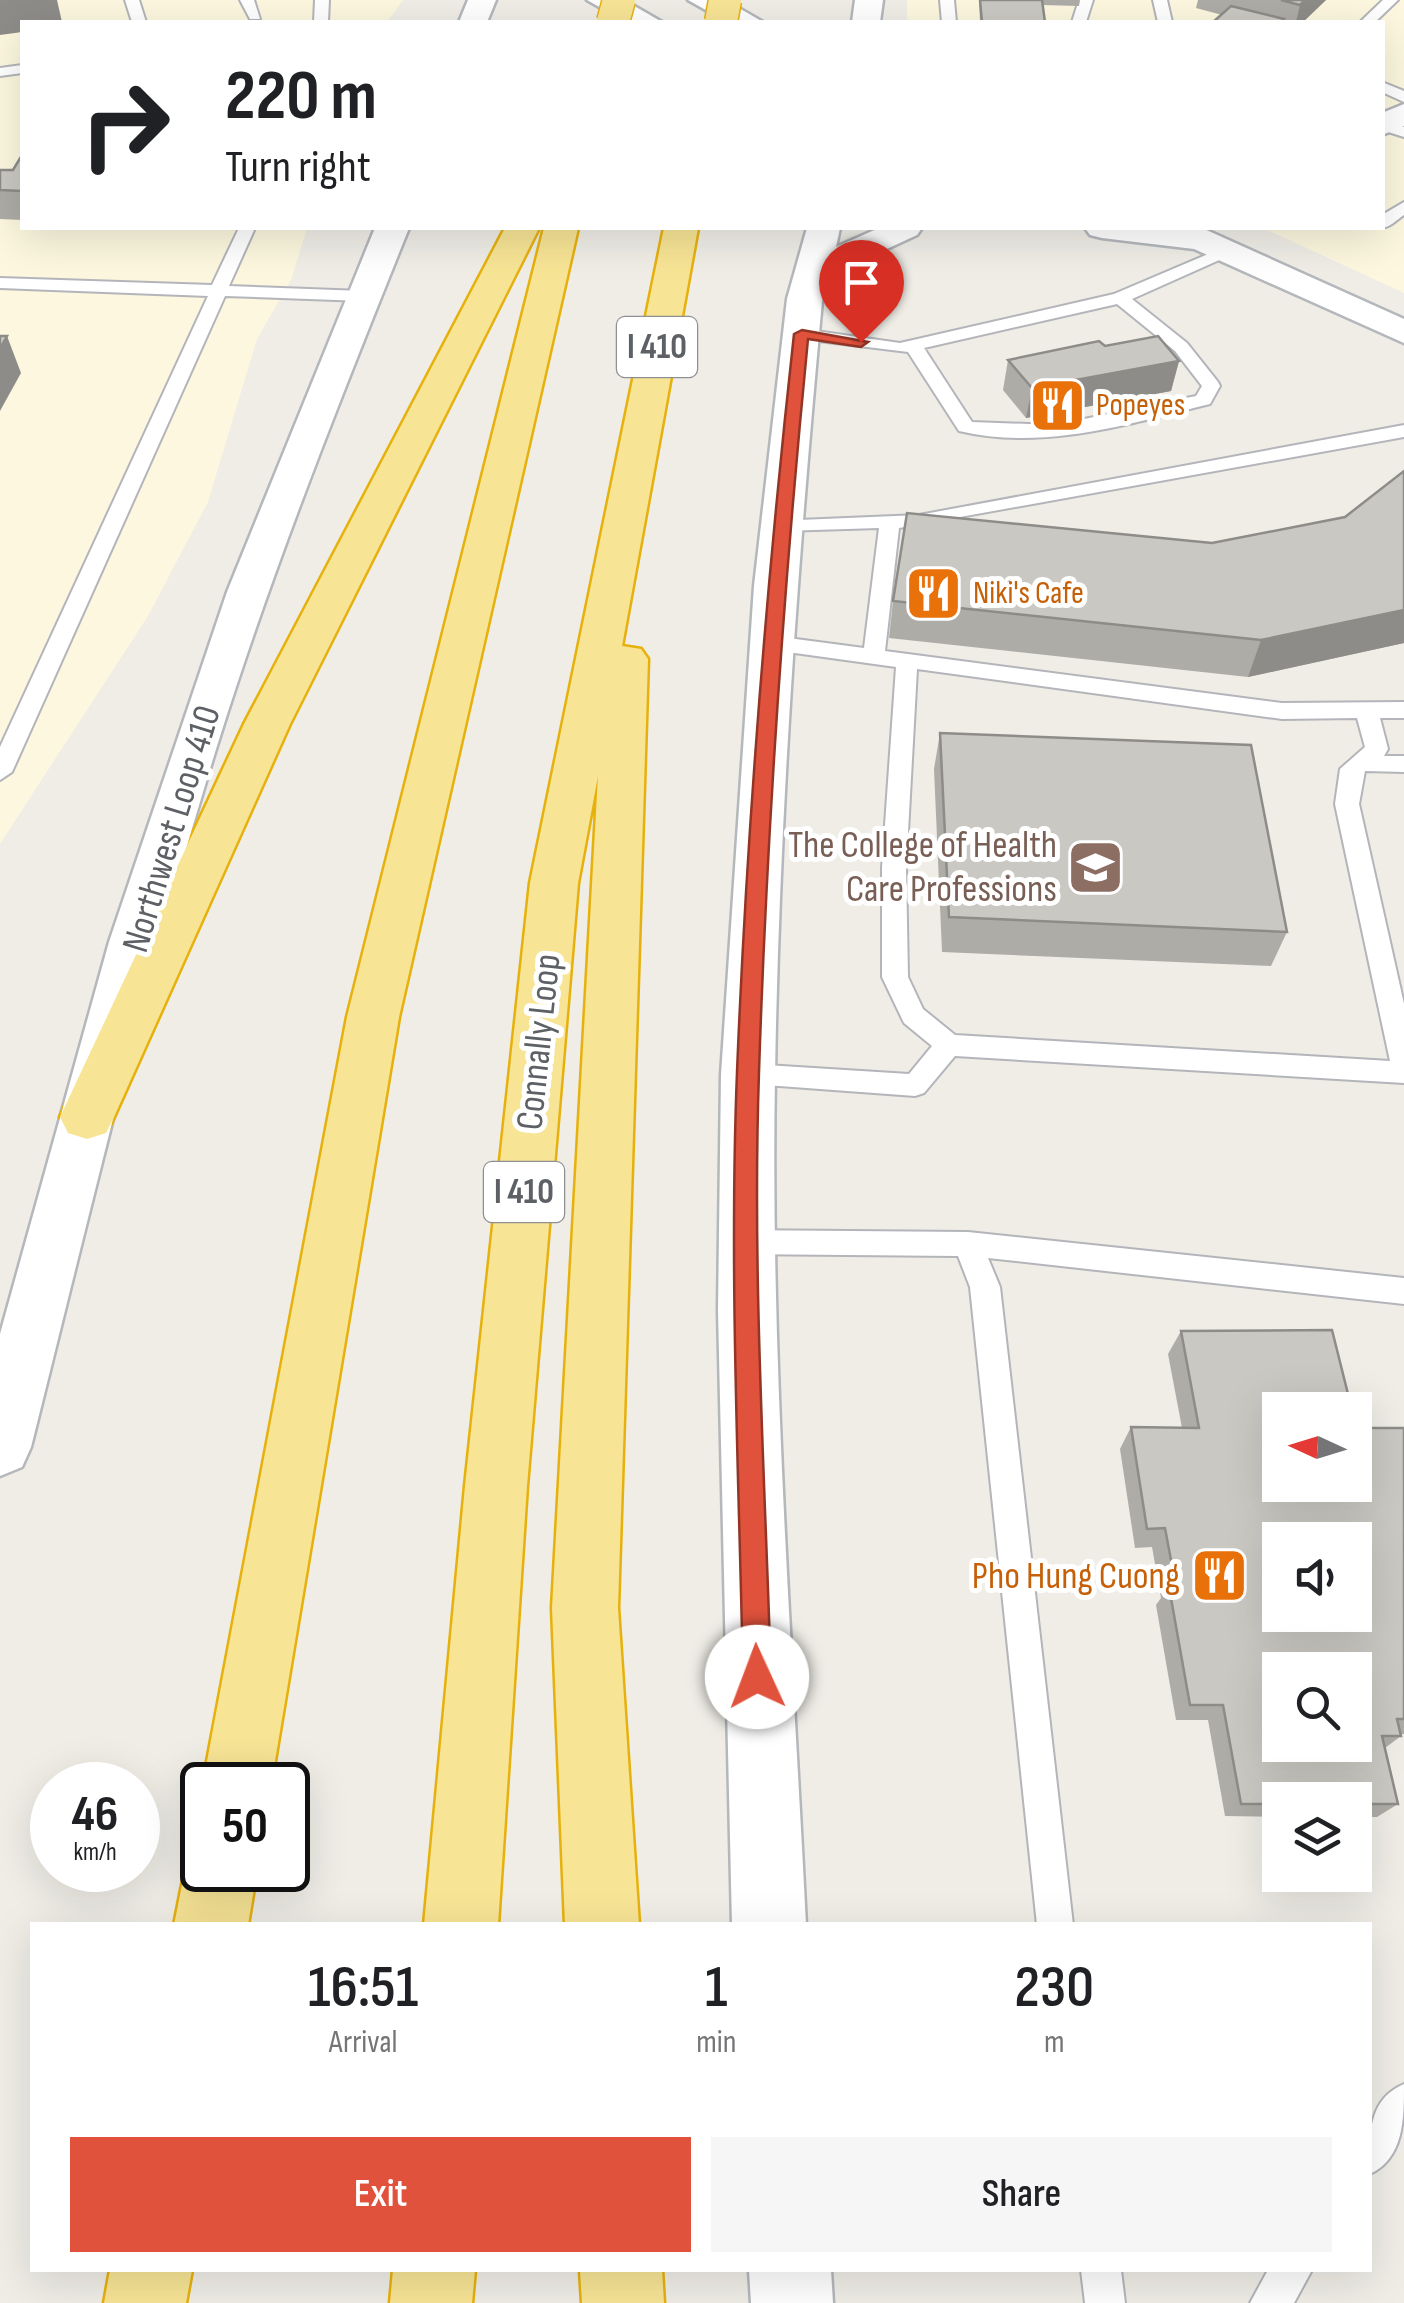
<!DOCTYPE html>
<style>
body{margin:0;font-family:"Sofia Sans Condensed",sans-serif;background:#f6f6f6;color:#202124;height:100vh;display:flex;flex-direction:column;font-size:38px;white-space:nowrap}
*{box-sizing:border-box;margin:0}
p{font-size:32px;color:#757577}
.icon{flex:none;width:55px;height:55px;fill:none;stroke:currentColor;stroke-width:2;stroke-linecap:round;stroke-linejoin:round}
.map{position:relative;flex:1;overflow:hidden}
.panel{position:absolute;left:30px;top:1922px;width:1342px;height:350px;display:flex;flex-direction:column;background:#fff;border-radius:0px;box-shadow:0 10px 40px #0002}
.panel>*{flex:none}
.top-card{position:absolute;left:20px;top:20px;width:1365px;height:210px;border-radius:0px;box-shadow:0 10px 40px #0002;background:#fff;color:#202124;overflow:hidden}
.needle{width:65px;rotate:274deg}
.fabs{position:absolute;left:1262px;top:1392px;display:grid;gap:20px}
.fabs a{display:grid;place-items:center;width:110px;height:110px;border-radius:0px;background:#fff;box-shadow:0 10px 40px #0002;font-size:50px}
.speed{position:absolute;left:30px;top:1762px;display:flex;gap:20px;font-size:50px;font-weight:700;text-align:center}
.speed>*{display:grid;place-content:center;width:130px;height:130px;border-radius:50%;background:#fff;box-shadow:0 10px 40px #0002;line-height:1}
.speed small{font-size:25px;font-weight:400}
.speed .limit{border:5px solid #111;border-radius:15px;background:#fff;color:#111}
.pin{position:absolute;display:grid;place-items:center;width:85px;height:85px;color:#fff;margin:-102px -42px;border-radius:50% 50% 50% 0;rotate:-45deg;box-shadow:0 0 10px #0007}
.pin .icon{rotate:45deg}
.me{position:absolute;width:110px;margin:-55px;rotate:358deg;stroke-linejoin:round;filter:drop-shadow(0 0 8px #0008)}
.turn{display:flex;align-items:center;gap:35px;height:210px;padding:0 40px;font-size:45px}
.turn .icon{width:130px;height:130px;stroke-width:2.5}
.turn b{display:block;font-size:70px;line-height:85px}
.eta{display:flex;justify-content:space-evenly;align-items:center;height:170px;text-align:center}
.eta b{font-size:60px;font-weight:600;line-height:70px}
.cta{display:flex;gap:20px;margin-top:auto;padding:20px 40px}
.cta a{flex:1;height:115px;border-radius:0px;background:#e0523b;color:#fff;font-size:40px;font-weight:600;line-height:115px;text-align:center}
.cta a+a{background:#f6f6f6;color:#202124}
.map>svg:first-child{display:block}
.commercial{fill:#fcf7de}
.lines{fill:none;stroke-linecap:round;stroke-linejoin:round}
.service-casing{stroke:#b3b5ba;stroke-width:4}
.minor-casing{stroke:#b3b5ba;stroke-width:5}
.secondary-casing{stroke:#b4b7bc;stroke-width:5}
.motorway-casing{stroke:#e7b10d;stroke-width:5}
.service{fill:#fff;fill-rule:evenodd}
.minor{fill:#fff;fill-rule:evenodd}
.secondary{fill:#fff;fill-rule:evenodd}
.motorway{fill:#f7e495;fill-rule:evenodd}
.motorway-bridge-casing{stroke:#e7b10d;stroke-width:35;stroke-linecap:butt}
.motorway-bridge{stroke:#f7e495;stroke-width:32}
.wall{fill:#aeaca7}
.shaded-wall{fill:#8d8c88}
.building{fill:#cac8c2;stroke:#8d8c88;stroke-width:2.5;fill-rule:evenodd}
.route{fill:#e0523b;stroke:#923526;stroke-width:2.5}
.labels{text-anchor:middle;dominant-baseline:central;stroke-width:10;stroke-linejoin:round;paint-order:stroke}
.far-food-label{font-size:32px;fill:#c56008;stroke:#fff;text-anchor:start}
.shield{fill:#fff;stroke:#8e9093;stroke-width:2.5}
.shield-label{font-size:35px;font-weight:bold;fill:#5d6065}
.street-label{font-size:38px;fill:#5d6065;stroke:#fff}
.education-label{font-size:38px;fill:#785e54;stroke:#fff;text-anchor:end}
.food-label{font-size:38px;fill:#c56008;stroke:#fff;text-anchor:end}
</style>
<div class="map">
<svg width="1404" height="2303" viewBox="0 0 1404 2303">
<rect width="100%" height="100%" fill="#efede6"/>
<path class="commercial" d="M0 0H403L387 22H22V228H307L291 280 257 339 208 502 148 616 0 844Z
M907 0H1404V293L1263 228H1382V22H907Z"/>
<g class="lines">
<defs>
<path id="service" d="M125 0H139L146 22H132Z
M240 0H254L260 19H250Z
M315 0H329L328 22H314Z
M940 0H954L956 22H942Z
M1079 0H1093L1086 22H1072Z
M1153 0H1167L1172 22H1158Z
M1383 0H1398L1375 22H1360Z
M22 65V73L0 76V68Z
M1382 82 1404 91V102L1382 92Z
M1382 121 1404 127V137L1382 130Z
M1404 202V215C1396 220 1390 228 1380 228L1382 215Z
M239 228H255L229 286 363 291 372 296 363 301 225 296 12 772 0 780V747L208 296 0 288V278L212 285Z
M1220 249 1235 253 1132 299 1187 343 1218 382 1220 386 1210 404C1129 424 1043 451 959 431L908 352 802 339 793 334 802 329 900 343 1114 294ZM1117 304 1175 351 1202 386 1196 396 1055 425 972 422 924 348Z
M1404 425V437L899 528 885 651 1282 703 1404 702V718H1380L1388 749 1384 756H1404V772L1365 771 1359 804 1404 1004V1083L955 1056 924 1093 915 1096 739 1083 735 1075 739 1067 748 1064 909 1074 932 1046 904 1023 882 977V868L896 667 773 650 762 643 773 636 864 648 879 528 782 531 775 529V521L919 515ZM917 669 1282 719 1357 718 1365 747 1340 769 1335 804 1390 1061 955 1035 923 1009 908 977 906 868Z
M747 1230 968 1232 1404 1278V1304L988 1258 1000 1287 1073 1925H1037L970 1287 958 1256 747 1254 737 1251 733 1242 737 1233Z
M1404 2084C1404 2119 1404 2158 1370 2174 1370 2138 1366 2100 1404 2084Z
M1081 2270H1121L1125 2303H1085Z
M1268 2270H1312L1294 2303H1250Z"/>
<path id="minor" d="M1404 104V126L1382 135V113Z"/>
<path id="secondary" d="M468 0H496L487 22H459Z
M587 0H624L662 22H626Z
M688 0H725L763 22H727Z
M855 0H883L880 22H852Z
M375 228H409C340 399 272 570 217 746 145 977 90 1212 31 1447L22 1467 0 1476V1334L109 942 227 592Z
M807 228H840L836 247 879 228H922L917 235 850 266 822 301C798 558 779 817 775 1076 770 1359 792 1642 806 1925H732L718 1311 721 1075 754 586 787 299Z
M1085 228H1202L1404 319V343L1194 249 1102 238 1090 235Z
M749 2270H831L833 2303H751Z"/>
<path id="motorway" d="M505 228H539L290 724 114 1117 106 1133 87 1139 68 1133 60 1117 244 724Z
M544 228H578L399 1017 271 1785 202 1788 347 1017Z
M664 228H698L622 646 641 649 648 659 618 1608 639 1925H565L552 1608 598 776 578 883 527 1486 498 1925H424L465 1486 530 883Z
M202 1842V1870H257L248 1925H174L185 1870 196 1845Z
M110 2270H192L186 2303H104Z
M393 2270H475L472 2303H390Z
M580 2270H662L664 2303H582Z"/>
</defs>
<use href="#service" class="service-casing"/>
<use href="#minor" class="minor-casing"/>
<use href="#secondary" class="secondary-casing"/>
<use href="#motorway" class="motorway-casing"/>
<use href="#service" class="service"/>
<use href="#minor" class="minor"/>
<use href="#secondary" class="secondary"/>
<use href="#motorway" class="motorway"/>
<defs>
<path id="motorway-bridge" d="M613 22 619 0
M721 22 725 0"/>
</defs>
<use href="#motorway-bridge" class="motorway-bridge-casing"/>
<use href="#motorway-bridge" class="motorway-bridge"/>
</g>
<path class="wall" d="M979 0H1080L1079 6 1042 5 1045 22H980Z
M1198 0H1326L1303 22H1213L1222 15 1196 8Z
M22 155V220L0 219V170H13Z
M40 228H100L98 230Z
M1008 360 1179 361 1171 391 1026 418 1003 390Z
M1404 471V643L1248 677 889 638 893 601 1212 543 1345 517Z
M940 733 1287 932 1271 966 942 952 934 769Z
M1181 1331 1357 1428H1404V1734H1400L1401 1736 1385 1748 1398 1804 1377 1817H1355V1800H1280V1817L1225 1816 1208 1720H1176L1156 1605 1161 1598 1152 1547 1135 1548 1120 1449 1131 1427 1182 1428 1168 1354Z"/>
<path class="shaded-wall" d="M0 0H57L62 22H22V32L0 35Z
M1305 0H1326L1303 22H1296L1300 5Z
M7 336 21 373 0 411V349Z
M1179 361 1171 391 1026 418 1032 388Z
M1404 610V643L1248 677 1261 640Z"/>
<path class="building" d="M980 0H1042L1045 22H982Z
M1281 0H1305L1300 5Z
M1231 6 1284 19 1281 22H1213Z
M22 155V191L0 190V170H13Z
M0 336H7L0 349Z
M1158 336 1179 361 1032 388 1008 360 1099 341 1105 346Z
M1404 471V610L1261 640 893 601 907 513 1212 543 1345 517Z
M940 733 1251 745 1287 932 949 917Z
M1332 1330 1352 1410H1280V1485H1355V1421L1357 1428H1404V1719H1397L1401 1736H1382L1398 1804H1355V1800H1280V1804H1241L1223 1705H1190L1169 1587H1176L1165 1528 1147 1529 1131 1427 1199 1428 1181 1331ZM1280 1540H1355V1615H1280ZM1280 1670H1355V1745H1280Z"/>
<path class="route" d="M802 330 868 342 861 347 808 339C784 583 767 827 759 1072 752 1273 765 1476 771 1677L767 1687 757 1691 747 1687 743 1677C739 1476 729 1273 737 1072 747 825 767 579 794 334Z"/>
<defs>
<symbol id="restaurant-square" viewBox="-11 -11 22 22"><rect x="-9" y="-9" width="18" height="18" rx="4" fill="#e8710a" stroke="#fff"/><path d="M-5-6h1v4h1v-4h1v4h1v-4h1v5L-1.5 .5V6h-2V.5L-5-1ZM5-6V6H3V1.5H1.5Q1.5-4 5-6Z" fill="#fff"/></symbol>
<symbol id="university-square" viewBox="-11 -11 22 22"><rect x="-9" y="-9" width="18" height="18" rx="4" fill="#8d6e63" stroke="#fff"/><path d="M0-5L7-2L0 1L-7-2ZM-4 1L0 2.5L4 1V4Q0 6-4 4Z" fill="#fff"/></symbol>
</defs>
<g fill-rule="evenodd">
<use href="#restaurant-square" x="1026" y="374" width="63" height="63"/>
<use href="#restaurant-square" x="902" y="562" width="63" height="63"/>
<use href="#university-square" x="1064" y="836" width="63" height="63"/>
<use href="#restaurant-square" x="1188" y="1544" width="63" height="63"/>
</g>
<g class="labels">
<g class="far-food-label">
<text x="1096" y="405">Popeyes</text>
<text x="973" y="593">Niki's Cafe</text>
</g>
<g class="shield">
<rect x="617" y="317" width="80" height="60" rx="8"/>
<rect x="484" y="1162" width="80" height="60" rx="8"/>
</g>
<g class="shield-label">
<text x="657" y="347">I 410</text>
<text x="524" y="1192">I 410</text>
</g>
<g class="street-label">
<text transform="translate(172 829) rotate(-73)">Northwest Loop 410</text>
<text transform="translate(539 1042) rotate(-84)">Connally Loop</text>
</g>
<g class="education-label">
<text x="1057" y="845">The College of Health<tspan x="1057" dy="44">Care Professions</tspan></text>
</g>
<g class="food-label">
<text x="1180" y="1576">Pho Hung Cuong</text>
</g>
</g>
</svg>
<div class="fabs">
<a><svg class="needle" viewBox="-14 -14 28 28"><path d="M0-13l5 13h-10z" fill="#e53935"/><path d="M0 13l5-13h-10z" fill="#757577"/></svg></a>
<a><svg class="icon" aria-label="sound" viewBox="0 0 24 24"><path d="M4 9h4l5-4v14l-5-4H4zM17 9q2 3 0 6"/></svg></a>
<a><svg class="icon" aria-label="search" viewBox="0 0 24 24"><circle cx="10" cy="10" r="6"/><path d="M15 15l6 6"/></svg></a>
<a><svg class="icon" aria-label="layers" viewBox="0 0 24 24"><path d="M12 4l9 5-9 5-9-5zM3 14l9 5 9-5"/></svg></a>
</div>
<div class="speed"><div>46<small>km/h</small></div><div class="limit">50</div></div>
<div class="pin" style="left:861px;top:342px;background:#d93025"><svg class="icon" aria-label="arrive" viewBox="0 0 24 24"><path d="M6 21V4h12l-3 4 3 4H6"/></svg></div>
<svg class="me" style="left:757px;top:1677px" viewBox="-20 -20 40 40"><circle r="19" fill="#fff"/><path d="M0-13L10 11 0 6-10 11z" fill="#e0523b"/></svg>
<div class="top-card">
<div class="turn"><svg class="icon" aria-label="right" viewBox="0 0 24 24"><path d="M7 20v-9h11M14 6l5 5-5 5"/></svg><div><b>220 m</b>Turn right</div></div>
</div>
<section class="panel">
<div class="eta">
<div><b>16:51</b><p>Arrival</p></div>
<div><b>1</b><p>min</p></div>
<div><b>230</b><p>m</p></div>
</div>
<div class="cta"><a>Exit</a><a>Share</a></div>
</section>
</div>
